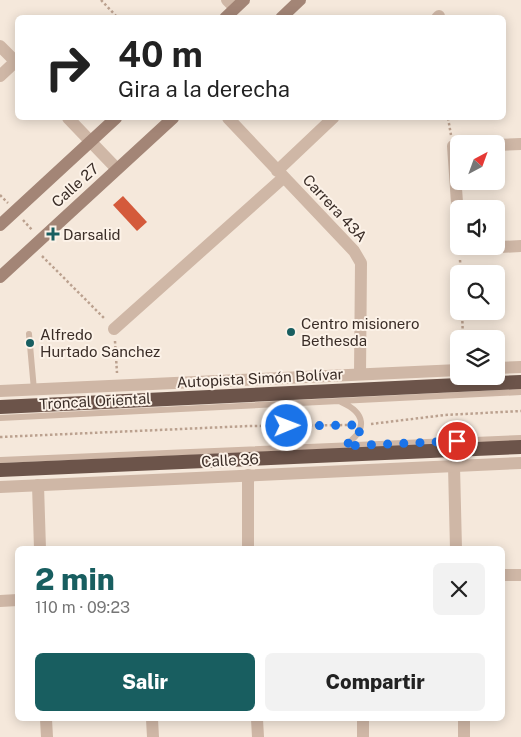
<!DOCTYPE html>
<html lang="es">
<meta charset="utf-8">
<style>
body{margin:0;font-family:"Public Sans",sans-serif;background:#f2f2f2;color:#222;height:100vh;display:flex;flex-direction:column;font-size:19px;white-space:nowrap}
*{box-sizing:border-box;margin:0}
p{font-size:16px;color:#767676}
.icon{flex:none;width:28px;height:28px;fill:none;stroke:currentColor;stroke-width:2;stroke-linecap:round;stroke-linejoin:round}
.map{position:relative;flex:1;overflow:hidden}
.panel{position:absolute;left:15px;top:546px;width:490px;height:175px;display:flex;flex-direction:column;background:#fff;border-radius:8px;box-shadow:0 2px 12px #0003}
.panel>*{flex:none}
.hud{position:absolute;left:15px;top:15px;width:491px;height:105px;border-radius:8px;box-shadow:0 2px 12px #0003;background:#fff;color:#222;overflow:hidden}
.needle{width:32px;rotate:41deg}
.fabs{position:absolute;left:450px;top:135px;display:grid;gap:10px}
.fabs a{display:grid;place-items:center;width:55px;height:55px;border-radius:8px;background:#fff;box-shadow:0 2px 12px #0003;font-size:25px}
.pin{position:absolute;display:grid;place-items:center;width:42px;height:42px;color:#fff;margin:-21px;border:2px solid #fff;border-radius:50%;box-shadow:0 1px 5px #0007}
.me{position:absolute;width:55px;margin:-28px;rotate:89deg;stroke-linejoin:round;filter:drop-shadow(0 0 4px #0008)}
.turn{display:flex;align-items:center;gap:18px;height:105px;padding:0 20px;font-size:22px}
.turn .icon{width:65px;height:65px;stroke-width:2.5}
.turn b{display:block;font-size:35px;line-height:42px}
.round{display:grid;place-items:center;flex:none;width:52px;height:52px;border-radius:8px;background:#f2f2f2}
.summary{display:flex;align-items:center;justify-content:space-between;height:85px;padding:0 20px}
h1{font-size:30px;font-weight:800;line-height:38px;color:#185e60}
.button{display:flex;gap:10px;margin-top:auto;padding:10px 20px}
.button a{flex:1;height:58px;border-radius:8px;background:#185e60;color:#fff;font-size:20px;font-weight:800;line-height:58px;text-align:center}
.button a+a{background:#f2f2f2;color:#222}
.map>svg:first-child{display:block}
.building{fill:#d45a3b}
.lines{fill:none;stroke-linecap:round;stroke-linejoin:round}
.path{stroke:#bba18f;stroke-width:2.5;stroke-dasharray:2.5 2.5;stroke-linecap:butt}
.service{stroke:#cfb7a6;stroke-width:6}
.minor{stroke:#cfb7a6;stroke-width:12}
.tertiary{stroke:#cfb7a6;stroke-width:12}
.secondary{stroke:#a38576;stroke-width:12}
.trunk{stroke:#6c544a;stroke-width:14}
.route{stroke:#1a73e8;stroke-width:9;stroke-dasharray:0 16.2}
.poi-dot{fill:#185e60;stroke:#fcf2e8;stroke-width:2}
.labels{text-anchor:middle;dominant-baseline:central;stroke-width:4;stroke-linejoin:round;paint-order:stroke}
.street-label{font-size:15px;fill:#3a2d27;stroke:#fcf2e8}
.poi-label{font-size:15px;fill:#3a2d27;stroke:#fcf2e8;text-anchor:start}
</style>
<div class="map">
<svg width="521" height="737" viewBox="0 0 521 737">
<rect width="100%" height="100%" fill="#f5e8db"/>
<path class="building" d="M123 196 147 222 137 231 113 205Z"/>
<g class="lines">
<path class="path" d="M101 0 118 18
M448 118 451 135
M0 195 8 203
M23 220 33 231
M42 256 105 319
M460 260 461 274
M462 311 463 339
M115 341 117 373
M371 424 445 415 521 411
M0 437 249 426 353 425"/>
<path class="service" d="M29 334 34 390
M341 402C366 413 368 430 345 445
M0 418 521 392
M0 460 521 438"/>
<path class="minor" d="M227 0 235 8
M437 18 439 16
M0 46 18 64
M0 76 15 62
M68 118 117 169
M228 118 354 251 361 263 360 374
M496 145 521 144
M459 146H453L459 231
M277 171 333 118
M460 246V249L521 246
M114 329 283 178
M454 466 456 549
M248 475V549
M38 485 40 549
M502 575H521
M0 601 18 600
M46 719 47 737
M152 719 153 737
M257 719 258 737
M363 719V737
M464 719V737"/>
<path class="tertiary" d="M496 368 521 367
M0 391 459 370
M0 487 521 463"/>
<path class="secondary" d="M225 18 244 0
M281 18 300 0
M0 225 116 118
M0 277 173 118"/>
<path class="trunk" d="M0 407 521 382
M0 470 521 447"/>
</g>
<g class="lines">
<path class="route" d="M287 426 361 425C360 436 353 440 344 446L457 441"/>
</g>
<g class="poi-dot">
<path d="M50.5 226.5h5v5h5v5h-5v5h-5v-5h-5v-5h5z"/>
<circle cx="291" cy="332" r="5"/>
<circle cx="30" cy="343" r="5"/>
</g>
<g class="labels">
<g class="street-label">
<text transform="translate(75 185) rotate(-42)">Calle 27</text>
<text transform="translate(335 208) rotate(47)">Carrera 43A</text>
<text transform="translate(260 378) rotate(-3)">Autopista Simón Bolívar</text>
<text transform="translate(95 401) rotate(-3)">Troncal Oriental</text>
<text transform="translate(230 460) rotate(-3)">Calle 36</text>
</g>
<g class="poi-label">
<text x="63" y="234">Darsalid</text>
<text x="301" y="323">Centro misionero<tspan x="301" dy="17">Bethesda</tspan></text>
<text x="40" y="334">Alfredo<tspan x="40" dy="17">Hurtado Sanchez</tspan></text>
</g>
</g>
</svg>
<div class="fabs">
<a><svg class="needle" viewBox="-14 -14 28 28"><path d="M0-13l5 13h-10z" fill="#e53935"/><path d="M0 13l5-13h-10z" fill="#767676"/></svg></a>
<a><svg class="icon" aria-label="sound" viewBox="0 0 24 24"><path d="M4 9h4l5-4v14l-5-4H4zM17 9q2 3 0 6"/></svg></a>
<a><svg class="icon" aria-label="search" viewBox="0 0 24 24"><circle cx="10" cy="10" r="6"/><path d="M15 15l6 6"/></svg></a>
<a><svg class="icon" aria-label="layers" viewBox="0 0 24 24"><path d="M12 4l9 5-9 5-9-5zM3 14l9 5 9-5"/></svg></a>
</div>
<div class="pin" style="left:457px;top:441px;background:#d93025"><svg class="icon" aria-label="arrive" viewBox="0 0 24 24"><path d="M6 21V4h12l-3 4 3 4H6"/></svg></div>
<svg class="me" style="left:287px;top:426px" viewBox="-20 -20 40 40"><circle r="17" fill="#1a73e8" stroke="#fff" stroke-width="3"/><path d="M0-11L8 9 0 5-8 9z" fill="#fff"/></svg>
<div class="hud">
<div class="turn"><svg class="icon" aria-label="right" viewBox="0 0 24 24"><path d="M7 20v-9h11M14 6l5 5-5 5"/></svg><div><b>40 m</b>Gira a la derecha</div></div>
</div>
<section class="panel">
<div class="summary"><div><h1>2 min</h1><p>110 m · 09:23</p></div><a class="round"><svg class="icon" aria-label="close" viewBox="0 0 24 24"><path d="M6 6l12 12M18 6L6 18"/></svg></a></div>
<div class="button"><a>Salir</a><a>Compartir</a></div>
</section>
</div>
